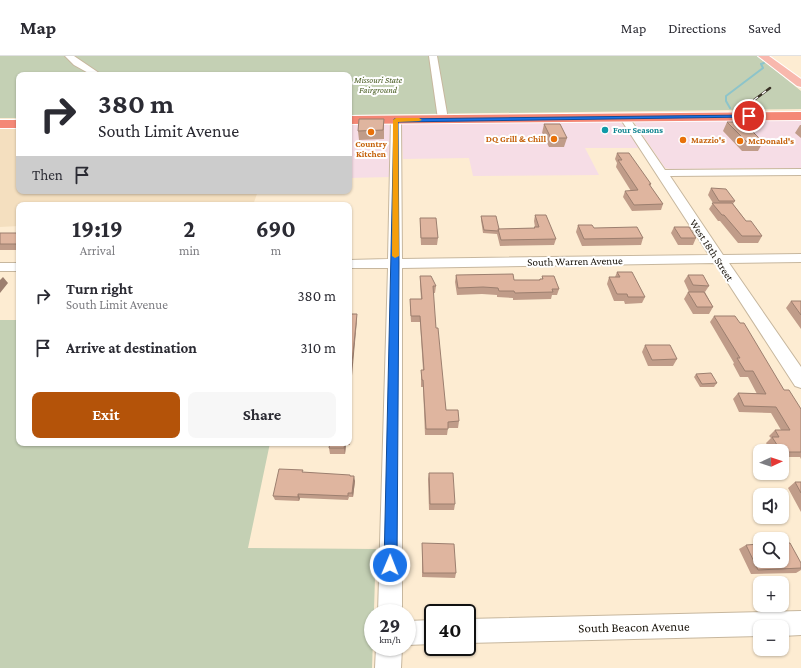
<!DOCTYPE html>
<meta charset="utf-8">
<style>
body{margin:0;font-family:"Crimson Pro",serif;background:#f7f7f7;color:#2b2b33;height:100vh;display:flex;flex-direction:column;font-size:15px;white-space:nowrap}
*{box-sizing:border-box;margin:0}
p{font-size:13px;color:#7c7c81}
.icon{flex:none;width:22px;height:22px;fill:none;stroke:currentColor;stroke-width:2;stroke-linecap:round;stroke-linejoin:round}
.map{position:relative;flex:1;overflow:hidden}
.panel{position:absolute;left:16px;top:146px;width:336px;height:244px;display:flex;flex-direction:column;background:#fff;border-radius:8px;box-shadow:0 1px 3px #0004}
.panel>*{flex:none}
.banner{position:absolute;left:16px;top:16px;width:336px;height:122px;border-radius:8px;box-shadow:0 1px 3px #0004;background:#fff;color:#2b2b33;overflow:hidden}
.needle{width:26px;rotate:87deg}
.buttons{position:absolute;left:753px;top:388px;display:grid;gap:8px}
.buttons a{display:grid;place-items:center;width:36px;height:36px;border-radius:8px;background:#fff;box-shadow:0 1px 3px #0004;font-size:20px}
.speed{position:absolute;left:364px;top:548px;display:flex;gap:8px;font-size:20px;font-weight:700;text-align:center}
.speed>*{display:grid;place-content:center;width:52px;height:52px;border-radius:50%;background:#fff;box-shadow:0 1px 3px #0004;line-height:1}
.speed small{font-size:10px;font-weight:400}
.speed .limit{border:2px solid #111;border-radius:6px;background:#fff;color:#111}
.pin{position:absolute;display:grid;place-items:center;width:34px;height:34px;color:#fff;margin:-17px;border:2px solid #fff;border-radius:50%;box-shadow:0 1px 4px #0007}
.me{position:absolute;width:44px;margin:-22px;rotate:1deg;stroke-linejoin:round;filter:drop-shadow(0 0 3px #0008)}
.turn{display:flex;align-items:center;gap:14px;height:84px;padding:0 16px;font-size:18px}
.turn .icon{width:52px;height:52px;stroke-width:2.5}
.turn b{display:block;font-size:28px;line-height:34px}
.then{display:flex;align-items:center;height:38px;padding:0 16px;background:#0003;gap:8px;font-size:15px}
.eta{display:flex;justify-content:space-evenly;align-items:center;height:68px;text-align:center}
.eta b{font-size:24px;font-weight:700;line-height:28px}
.cta{display:flex;gap:8px;margin-top:auto;padding:8px 16px}
.cta a{flex:1;height:46px;border-radius:8px;background:#b45309;color:#fff;font-size:16px;font-weight:700;line-height:46px;text-align:center}
.cta a+a{background:#f7f7f7;color:#2b2b33}
ul{padding:0;list-style:none}
li{display:flex;align-items:center;gap:12px;height:52px;padding:0 16px}
li div{flex:1}
li b{display:block;font-size:15px}
li em{font-style:normal}
header{display:flex;align-items:center;gap:24px;box-sizing:border-box;height:56px;padding:0 20px;background:#fff;border-bottom:1px solid #e1e1e2}
header strong{font-size:19px}
nav{display:flex;gap:22px;margin-inline-start:auto;font-size:14px}
.map>svg:first-child{display:block}
.commercial{fill:#f6dde6}
.built{fill:#f4dfbf}
.green{fill:#c4d0b4}
.lines{fill:none;stroke-linecap:round;stroke-linejoin:round}
.stream{stroke:#8dc4ca;stroke-width:2}
.minor-casing{stroke:#c7b79e;stroke-width:2}
.major-casing{stroke:#fff;stroke-width:2}
.highway-casing{stroke:#fff;stroke-width:2}
.minor{fill:#fff;fill-rule:evenodd}
.major{fill:#f8b8ad;fill-rule:evenodd}
.highway{fill:#f48876;fill-rule:evenodd}
.rail-casing{stroke:#372f24;stroke-width:2.5}
.rail{stroke:#fff;stroke-width:1.5;stroke-dasharray:5;stroke-linecap:butt}
.wall{fill:#c09c89}
.shaded-wall{fill:#9c7f6f}
.building{fill:#dfb59f;stroke:#9c7f6f}
.route{fill:#1a73e8;stroke:#114b97}
.slow{fill:#f59e0b}
.culture-dot{fill:#0f9aa8;stroke:#fff;stroke-width:1.5}
.food-dot{fill:#e8710a;stroke:#fff;stroke-width:1.5}
.labels{text-anchor:middle;dominant-baseline:central;stroke-width:4;stroke-linejoin:round;paint-order:stroke}
.far-park-label{font-size:9px;font-style:italic;fill:#475b20;stroke:#fff}
.far-culture-label{font-size:9px;font-weight:bold;fill:#0d838f;stroke:#fff;text-anchor:start}
.far-food-label{font-size:9px;font-weight:bold;fill:#c56008;stroke:#fff;text-anchor:start}
.street-label{font-size:11px;fill:#19130a;stroke:#fff}
.near-street-label{font-size:13px;fill:#19130a;stroke:#fff}
</style>
<header>
<strong>Map</strong>
<nav><a>Map</a><a>Directions</a><a>Saved</a></nav>
</header>
<div class="map">
<svg width="801" height="612" viewBox="0 0 801 612">
<rect width="100%" height="100%" fill="#fdecd2"/>
<path class="commercial" d="M801 63V112L670 113 665 112 635 68V66L639 64Z
M616 65 623 68 639 92H585L599 119 473 120 469 102 403 103 401 71 402 68 406 67Z
M349 67H386L390 70V121L349 122Z"/>
<path class="built" d="M19 70V135H258L253 149H19V170L0 171V71Z"/>
<path class="green" d="M0 0H758L801 35V53L349 59V19H19V62H0Z
M0 264H19V387H270L248 492 376 493 372 612H0Z"/>
<g class="lines">
<path class="stream" d="M730 52 726 45V40L763 12 761 8 764 7"/>
<defs>
<path id="minor" d="M65 0H74L102 19H92L74 9Z
M429 0H437L448 63 443 66 438 63Z
M625 59 628 60 665 114 801 113V119L670 120 723 199 801 198V206L729 207 801 311V332L795 330 715 207 402 212V557H378L388 212H349V204L388 203 391 64 396 61 401 64 402 203 709 199 620 62Z
M0 207H19V215H0Z
M801 555V579L782 580V571H760V580L467 587V563Z
M433 564V588L407 589V565Z
M376 591H402L401 612H375Z"/>
<path id="major" d="M758 0H769L801 23V31L797 30Z"/>
<path id="highway" d="M801 56V64L349 68V60Z
M0 64H19V72H0Z"/>
</defs>
<use href="#minor" class="minor-casing"/>
<use href="#major" class="major-casing"/>
<use href="#highway" class="highway-casing"/>
<use href="#minor" class="minor"/>
<use href="#major" class="major"/>
<use href="#highway" class="highway"/>
<defs>
<path id="rail" d="M754 44 770 32"/>
</defs>
<use href="#rail" class="rail-casing"/>
<use href="#rail" class="rail"/>
</g>
<path class="wall" d="M384 63V83L359 84 358 75Z
M727 66 763 86 758 95H742L723 75Z
M544 68 567 82 564 91H549L542 77Z
M800 69H801V82L795 77Z
M617 97 651 128 650 130 663 148 661 154 632 155 623 141 625 135H631L616 111 617 107 615 103Z
M711 132 735 145 733 148 746 165 762 180 758 187H738L720 165H718L709 153 713 147 708 139Z
M118 135H205L204 137H119Z
M535 159 556 183 554 189 500 190 497 178 483 177 481 164V160L499 173 534 172V171H535L534 165Z
M420 162 438 182 437 189H421L420 169Z
M578 169 594 172 643 182 641 189 582 190 576 176Z
M674 171 696 182 693 189H678L671 177Z
M0 177H19V194H0Z
M617 216 645 241 642 247 625 248 624 245H614L607 228 609 221H615Z
M456 219 514 224H539L540 223H542V220L559 233 557 239H552L551 243 513 244V242L497 241V239L482 238 457 239 455 226Z
M688 219 709 230 705 236 713 251 709 258H693L684 243 688 236H689L684 225Z
M420 220 436 230 435 237H433L436 272 446 354 459 365 458 372H448L447 379H425L423 331H421V314H423L420 266H411L410 249V243H421L420 227Z
M791 245H801V273L786 252Z
M714 260 801 353V403L800 401H782V395H771L766 387 771 382 769 380 775 374H781L771 357 739 356 733 343 738 337 757 338 748 321H740L733 308 734 307 710 266Z
M645 289 677 303 673 310H648L642 296Z
M696 318 717 327 714 331H700L694 321Z
M349 368 350 375V389H346L345 398H330L329 392 330 387H349Z
M303 416 350 420 355 425 353 441H349L348 444 300 442 299 445 275 444 273 440Z
M429 417 455 448 454 454H429L428 423Z
M795 426H801V456L788 432Z
M422 487 456 517 455 522 422 521Z
M746 489 801 507V514L796 517 751 518 739 493Z"/>
<path class="shaded-wall" d="M3 221 8 227 0 237V224Z
M357 258V264L350 342 349 336Z
M350 368V389L349 383Z
M345 387H346V389L345 398 344 392Z
M354 420 355 425 353 441 352 437Z
M298 438 300 442 299 445 298 441Z"/>
<path class="building" d="M359 63H384L383 74 358 75Z
M727 66H743L763 86H747Z
M544 68H560L567 82H551Z
M617 97H629L651 128H649L663 148 634 149 625 135 638 134 618 104H622Z
M711 132 726 133 735 145H719Z
M712 147H732L746 165H751L762 180H742L724 159H722Z
M535 159H546L556 183 501 184 498 173 535 172 534 171H539Z
M481 160H496L499 173 498 175 484 174Z
M420 162H436L438 182H421Z
M578 169H592L594 172 637 171 643 182 584 183Z
M674 171H689L696 182H681Z
M0 177H19V188H0Z
M617 216H632L645 241H628L627 238H617L609 221H620Z
M513 218 514 224H540V223H543L542 220H554L559 233H552L553 236 515 237 514 235H499L498 232 483 231 458 232 456 219Z
M688 219H703L709 230 693 229Z
M420 220H431L436 230H433L436 272H438L446 354H458L459 365 448 366V373H426L423 324H422L421 314H424L420 260H411L410 243H422Z
M688 236H704L713 251H697Z
M791 245H801V259Z
M349 258H357L349 336Z
M714 260H735L740 267H744L784 334H789L801 353V396H782V395H781L772 381H779L775 374H790L776 351 744 350 738 337 766 338 753 315H745L737 302H740Z
M645 289H670L677 303 652 304Z
M711 317 717 327 702 328 696 318Z
M330 387H345L344 392H329Z
M279 413 303 414 302 416 350 419V420H354L352 437H348V440L298 438V441L273 440Z
M429 417H453L455 448H430Z
M795 426H801V437Z
M422 487 454 488 456 517H423Z
M782 487H790L801 507V512L758 514 746 489 760 488V505H782Z"/>
<path class="route" d="M749 59 751 60 750 61 398 66 399 207 397 509 395 514 390 515 386 514 384 509 394 63Z"/>
<path class="slow" d="M396 62H419L422 64 419 65 398 66 399 200 395 202 392 200 393 64Z"/>
<circle class="culture-dot" cx="605" cy="74" r="4"/>
<g class="food-dot">
<circle cx="371" cy="76" r="4"/>
<circle cx="554" cy="83" r="4"/>
<circle cx="683" cy="84" r="4"/>
<circle cx="740" cy="85" r="4"/>
</g>
<g class="labels">
<g class="far-park-label">
<text x="378" y="24">Missouri State<tspan x="378" dy="10">Fairground</tspan></text>
</g>
<g class="far-culture-label">
<text x="613" y="74">Four Seasons</text>
</g>
<g class="far-food-label">
<text x="546" y="83" text-anchor="end">DQ Grill &amp; Chill</text>
<text x="691" y="84">Mazzio's</text>
<text x="748" y="85">McDonald's</text>
<text x="371" y="88" text-anchor="middle">Country<tspan x="371" dy="10">Kitchen</tspan></text>
</g>
<g class="street-label">
<text transform="translate(712 194) rotate(57)">West 18th Street</text>
<text transform="translate(575 205) rotate(-1)">South Warren Avenue</text>
</g>
<g class="near-street-label">
<text transform="translate(634 571) rotate(-1)">South Beacon Avenue</text>
</g>
</g>
</svg>
<div class="buttons">
<a><svg class="needle" viewBox="-14 -14 28 28"><path d="M0-13l5 13h-10z" fill="#e53935"/><path d="M0 13l5-13h-10z" fill="#7c7c81"/></svg></a>
<a><svg class="icon" aria-label="sound" viewBox="0 0 24 24"><path d="M4 9h4l5-4v14l-5-4H4zM17 9q2 3 0 6"/></svg></a>
<a><svg class="icon" aria-label="search" viewBox="0 0 24 24"><circle cx="10" cy="10" r="6"/><path d="M15 15l6 6"/></svg></a>
<a>+</a>
<a>−</a>
</div>
<div class="speed"><div>29<small>km/h</small></div><div class="limit">40</div></div>
<div class="pin" style="left:749px;top:60px;background:#d93025"><svg class="icon" aria-label="arrive" viewBox="0 0 24 24"><path d="M6 21V4h12l-3 4 3 4H6"/></svg></div>
<svg class="me" style="left:390px;top:509px" viewBox="-20 -20 40 40"><circle r="17" fill="#1a73e8" stroke="#fff" stroke-width="3"/><path d="M0-11L8 9 0 5-8 9z" fill="#fff"/></svg>
<div class="banner">
<div class="turn"><svg class="icon" aria-label="right" viewBox="0 0 24 24"><path d="M7 20v-9h11M14 6l5 5-5 5"/></svg><div><b>380 m</b>South Limit Avenue</div></div>
<div class="then">Then<svg class="icon" aria-label="arrive" viewBox="0 0 24 24"><path d="M6 21V4h12l-3 4 3 4H6"/></svg></div>
</div>
<section class="panel">
<div class="eta">
<div><b>19:19</b><p>Arrival</p></div>
<div><b>2</b><p>min</p></div>
<div><b>690</b><p>m</p></div>
</div>
<ul>
<li><svg class="icon" aria-label="right" viewBox="0 0 24 24"><path d="M7 20v-9h11M14 6l5 5-5 5"/></svg><div><b>Turn right</b><p>South Limit Avenue</p></div><em>380 m</em></li>
<li><svg class="icon" aria-label="arrive" viewBox="0 0 24 24"><path d="M6 21V4h12l-3 4 3 4H6"/></svg><div><b>Arrive at destination</b></div><em>310 m</em></li>
</ul>
<div class="cta"><a>Exit</a><a>Share</a></div>
</section>
</div>
